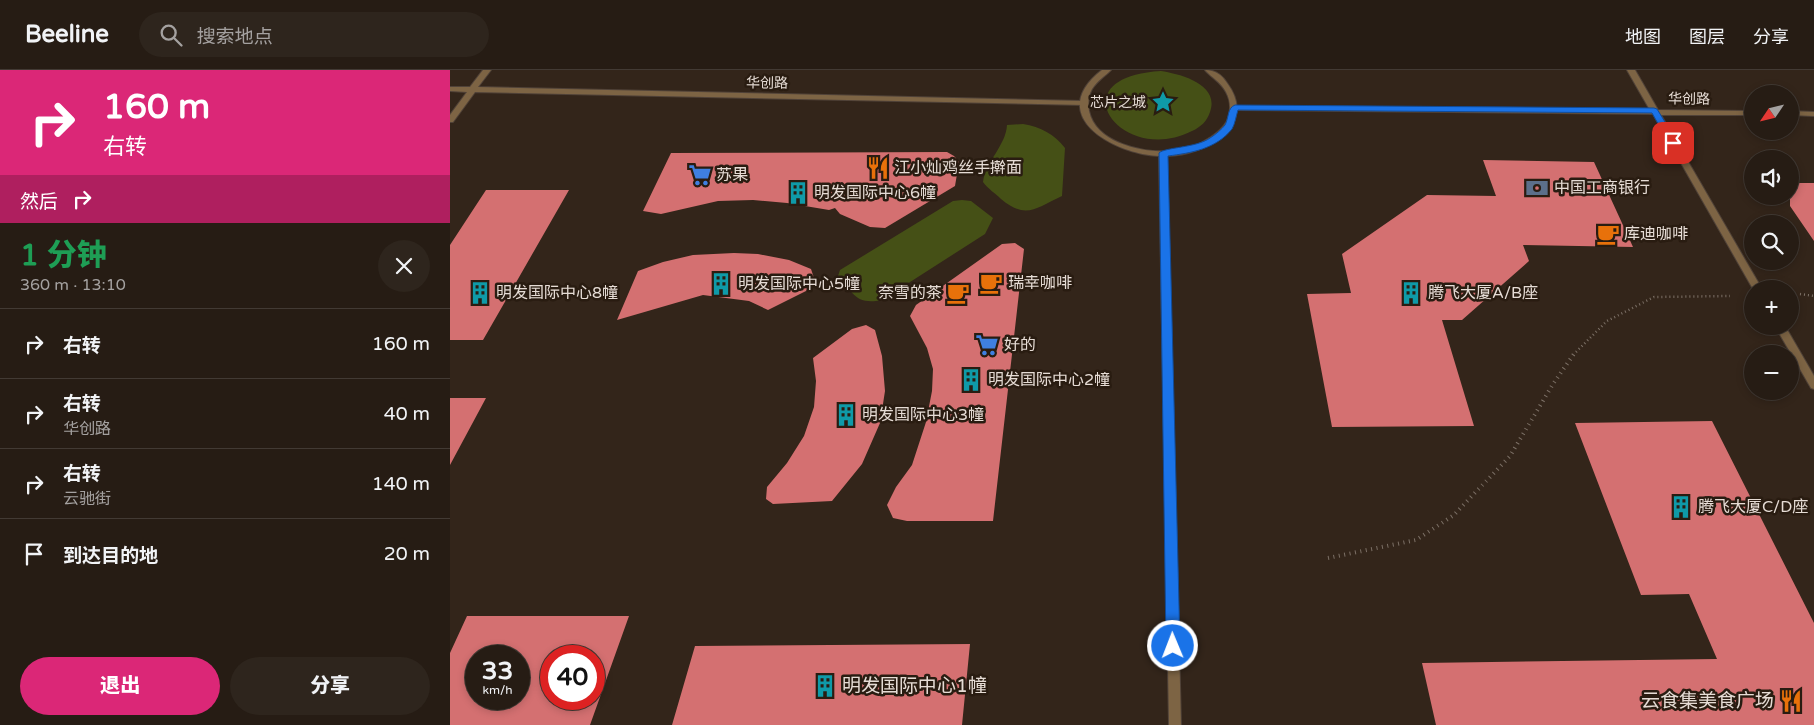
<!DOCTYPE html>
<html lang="zh">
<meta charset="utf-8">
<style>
body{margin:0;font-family:"Varela Round","Noto Sans SC",sans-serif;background:#2e251d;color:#f1f3f6;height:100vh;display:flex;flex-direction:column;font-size:19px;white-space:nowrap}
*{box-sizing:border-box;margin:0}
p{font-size:16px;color:#a4a1a0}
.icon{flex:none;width:28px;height:28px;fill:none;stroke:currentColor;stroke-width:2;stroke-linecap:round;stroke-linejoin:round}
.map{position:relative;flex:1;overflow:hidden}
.panel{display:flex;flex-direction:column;background:#261c14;width:450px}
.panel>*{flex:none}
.banner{background:#db2777;color:#fff;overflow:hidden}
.needle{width:32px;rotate:235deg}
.tools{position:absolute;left:1294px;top:15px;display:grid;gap:10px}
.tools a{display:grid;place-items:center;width:55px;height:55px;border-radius:50%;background:#261c14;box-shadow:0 2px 8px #0003,0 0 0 1px #423a34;font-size:25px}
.speed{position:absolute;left:15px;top:575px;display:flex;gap:10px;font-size:25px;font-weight:700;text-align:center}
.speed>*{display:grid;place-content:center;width:65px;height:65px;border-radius:50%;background:#261c14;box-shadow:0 2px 8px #0003,0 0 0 1px #423a34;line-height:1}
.speed small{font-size:12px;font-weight:400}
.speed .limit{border:8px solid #d22;background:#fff;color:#111}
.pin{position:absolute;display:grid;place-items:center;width:42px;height:42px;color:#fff;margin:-21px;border-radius:10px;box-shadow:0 2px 8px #0006}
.me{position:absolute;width:55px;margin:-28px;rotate:359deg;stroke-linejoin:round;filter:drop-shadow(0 0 4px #0008)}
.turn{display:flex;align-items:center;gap:18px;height:105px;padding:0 20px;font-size:22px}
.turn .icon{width:65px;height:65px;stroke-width:2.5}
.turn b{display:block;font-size:35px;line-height:42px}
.then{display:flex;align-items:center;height:48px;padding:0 20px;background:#0003;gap:10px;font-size:19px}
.round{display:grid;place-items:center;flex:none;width:52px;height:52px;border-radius:26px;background:#2e251d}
.headline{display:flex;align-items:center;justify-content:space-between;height:85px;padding:0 20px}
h1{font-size:30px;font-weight:800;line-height:38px;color:#1e9e55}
.cta{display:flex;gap:10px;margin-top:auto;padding:10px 20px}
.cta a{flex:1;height:58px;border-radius:30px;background:#db2777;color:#fff;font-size:20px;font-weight:800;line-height:58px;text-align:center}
.cta a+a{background:#2e251d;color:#f1f3f6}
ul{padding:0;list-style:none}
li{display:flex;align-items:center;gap:15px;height:70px;padding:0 20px;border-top:1px solid #423a34}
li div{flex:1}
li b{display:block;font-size:19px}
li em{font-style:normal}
header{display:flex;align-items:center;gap:30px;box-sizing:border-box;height:70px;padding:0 25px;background:#261c14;border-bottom:1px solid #423a34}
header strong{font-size:24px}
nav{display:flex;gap:28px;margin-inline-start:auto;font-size:18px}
.search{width:350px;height:45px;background:#2e251d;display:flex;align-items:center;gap:12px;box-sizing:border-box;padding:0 18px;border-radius:28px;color:#a4a1a0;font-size:19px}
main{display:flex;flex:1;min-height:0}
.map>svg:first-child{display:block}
.green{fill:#455016}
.building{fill:#d47071;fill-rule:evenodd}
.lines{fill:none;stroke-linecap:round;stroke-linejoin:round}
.minor-casing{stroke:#504238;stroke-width:2}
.tertiary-casing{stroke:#504238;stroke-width:2}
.path-far1{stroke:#7c7066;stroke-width:2.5;stroke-dasharray:1 3;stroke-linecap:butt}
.path{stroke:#7c7066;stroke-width:4;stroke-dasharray:1 4.5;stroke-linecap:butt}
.minor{fill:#7d6444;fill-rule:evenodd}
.tertiary{fill:#7d6444;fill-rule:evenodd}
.route{fill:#1a73e8;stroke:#114b97}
.labels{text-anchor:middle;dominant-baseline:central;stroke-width:5;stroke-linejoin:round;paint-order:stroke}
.far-street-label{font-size:14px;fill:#e6dcd5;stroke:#291c11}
.far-poi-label{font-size:14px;fill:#e6dcd5;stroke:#291c11;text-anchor:end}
.poi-label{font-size:16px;fill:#e6dcd5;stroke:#291c11;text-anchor:start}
.near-poi-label{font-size:19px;fill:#e6dcd5;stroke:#291c11;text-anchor:start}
</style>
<header>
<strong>Beeline</strong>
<div class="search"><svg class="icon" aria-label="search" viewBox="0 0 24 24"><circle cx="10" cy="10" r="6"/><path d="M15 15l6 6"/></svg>搜索地点</div>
<nav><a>地图</a><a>图层</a><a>分享</a></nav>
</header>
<main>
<section class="panel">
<div class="banner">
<div class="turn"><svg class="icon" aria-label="right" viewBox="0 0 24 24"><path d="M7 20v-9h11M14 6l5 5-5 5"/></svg><div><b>160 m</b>右转</div></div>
<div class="then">然后<svg class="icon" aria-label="right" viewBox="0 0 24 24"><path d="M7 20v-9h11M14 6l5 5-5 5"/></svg></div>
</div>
<div class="headline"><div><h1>1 分钟</h1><p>360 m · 13:10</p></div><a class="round"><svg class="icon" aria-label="close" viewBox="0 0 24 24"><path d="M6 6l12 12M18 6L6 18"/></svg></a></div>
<ul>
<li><svg class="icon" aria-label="right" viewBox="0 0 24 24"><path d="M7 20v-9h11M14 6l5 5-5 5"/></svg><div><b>右转</b></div><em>160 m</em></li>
<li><svg class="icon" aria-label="right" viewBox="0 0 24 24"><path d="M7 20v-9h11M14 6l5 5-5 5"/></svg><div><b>右转</b><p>华创路</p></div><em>40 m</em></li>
<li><svg class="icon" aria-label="right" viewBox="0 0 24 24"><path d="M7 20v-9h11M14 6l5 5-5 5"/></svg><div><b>右转</b><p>云驰街</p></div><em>140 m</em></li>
<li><svg class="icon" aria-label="arrive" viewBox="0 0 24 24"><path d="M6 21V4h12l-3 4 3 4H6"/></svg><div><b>到达目的地</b></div><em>20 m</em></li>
</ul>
<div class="cta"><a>退出</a><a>分享</a></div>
</section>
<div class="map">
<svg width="1364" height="655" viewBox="0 0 1364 655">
<rect width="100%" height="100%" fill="#33251a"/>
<path class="green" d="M711 1C730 4 770 14 760 42 757 51 751 57 742 61 672 97 605 7 711 1Z
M573 54C591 57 604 64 615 78L612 126C586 138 576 150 551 129 545 123 538 119 533 112 536 91 556 75 557 55Z
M512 130 521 131 543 148 535 164 432 230C406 235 404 224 388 206L390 200 503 131Z"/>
<path class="building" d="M497 82 504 86 509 92 505 116 435 158 420 157 390 144 385 138 379 140 337 133 303 130 268 131 211 144 193 141 221 83Z
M1033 90 1144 92 1183 177 1073 175 1079 191 1012 250H992L1024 356 882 357 857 224 901 223 892 184 977 125 1046 126Z
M1340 113H1364V171L1340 136Z
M36 120H119L33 270H0V175Z
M565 173 574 179 543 451H457L443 448 437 435 446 417 462 395 476 352 482 321 483 299 477 278 460 246 466 235 552 174Z
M284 183 308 184 339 190 361 199 364 208 356 221 318 240 299 231 253 225 167 250 188 201 213 192 243 185Z
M416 255 425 260 432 286 435 321 430 353 412 394 382 431 323 434 316 429 317 417 337 393 354 366 364 337 366 311 363 288 402 259Z
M0 328H36L0 395Z
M1262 351 1364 553V655H986L972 593 1267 589 1239 524 1191 525 1125 353Z
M17 546H179L140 655H0V583ZM26 586H69V629H26ZM101 586H144V629H101Z
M520 574 512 655H222L245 576Z"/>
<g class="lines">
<defs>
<path id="minor" d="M33 0H41L28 17 634 31 638 33 634 35 25 22 3 52H0V45L17 22 0 21V17H20Z
M1177 0H1185L1208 40 1302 41V45H1211L1312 219H1303L1203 44 785 40 781 38 785 36 1200 40Z
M1340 41 1364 42V46L1340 45Z
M1325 256H1335L1364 306V319L1361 318Z"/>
<path id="tertiary" d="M652 0H661C655 6 647 11 642 19 638 26 638 34 639 41 646 74 694 83 722 81 736 80 749 75 761 67 767 63 773 58 777 51 781 42 781 31 776 22 771 12 762 8 755 0 765 0 772 5 777 13 809 56 755 85 717 86L731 655H719L709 86C663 84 594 45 652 0Z"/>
</defs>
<use href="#minor" class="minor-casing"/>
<use href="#tertiary" class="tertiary-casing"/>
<path class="path-far1" d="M1350 224 1364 226
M1126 282 1157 251 1204 227 1280 226"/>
<path class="path" d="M878 488 966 470 1004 445 1060 386 1103 314 1126 281"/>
<use href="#minor" class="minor"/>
<use href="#tertiary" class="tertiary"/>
</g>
<path class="route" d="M785 35 1204 38 1207 39 1228 73 1226 75H1220L1202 43 788 40C786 46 785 54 782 59 766 79 741 83 718 86L730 576 728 581 723 583 719 581 716 576 709 83C715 77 746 78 760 68 765 65 772 59 775 55 779 48 777 38 785 35Z"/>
<defs>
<symbol id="sight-bare" viewBox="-9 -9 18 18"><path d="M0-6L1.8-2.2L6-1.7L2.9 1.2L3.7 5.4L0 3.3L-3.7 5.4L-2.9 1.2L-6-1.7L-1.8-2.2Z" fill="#0f9aa8" stroke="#291c11" stroke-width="2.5" paint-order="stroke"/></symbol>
<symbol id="restaurant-bare" viewBox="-9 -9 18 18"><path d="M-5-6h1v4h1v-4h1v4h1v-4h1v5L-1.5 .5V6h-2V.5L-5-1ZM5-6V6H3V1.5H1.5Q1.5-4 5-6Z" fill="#e8710a" stroke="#291c11" stroke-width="2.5" paint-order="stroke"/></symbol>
<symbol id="supermarket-bare" viewBox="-9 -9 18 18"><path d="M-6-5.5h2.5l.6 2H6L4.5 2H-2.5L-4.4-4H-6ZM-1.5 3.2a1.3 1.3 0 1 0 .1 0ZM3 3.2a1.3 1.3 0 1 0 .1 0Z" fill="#3f7fe0" stroke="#291c11" stroke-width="2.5" paint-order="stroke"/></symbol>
<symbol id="bank-bare" viewBox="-9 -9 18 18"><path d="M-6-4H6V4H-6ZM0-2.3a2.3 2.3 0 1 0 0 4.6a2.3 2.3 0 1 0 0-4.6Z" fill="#5c6f8a" stroke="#291c11" stroke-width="2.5" paint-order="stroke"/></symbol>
<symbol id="building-bare" viewBox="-9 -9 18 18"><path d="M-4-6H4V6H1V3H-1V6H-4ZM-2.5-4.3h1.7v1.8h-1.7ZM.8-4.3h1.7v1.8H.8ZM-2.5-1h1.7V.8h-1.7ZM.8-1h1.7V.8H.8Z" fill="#0f9aa8" stroke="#291c11" stroke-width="2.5" paint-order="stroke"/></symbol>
<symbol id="cafe-bare" viewBox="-9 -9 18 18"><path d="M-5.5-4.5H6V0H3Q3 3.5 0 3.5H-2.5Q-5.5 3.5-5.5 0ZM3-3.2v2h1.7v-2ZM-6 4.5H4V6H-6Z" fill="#e8710a" stroke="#291c11" stroke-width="2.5" paint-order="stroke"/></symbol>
</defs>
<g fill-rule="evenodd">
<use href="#sight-bare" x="697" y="16" width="32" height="32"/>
<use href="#restaurant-bare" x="412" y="82" width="32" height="32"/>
<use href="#supermarket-bare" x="234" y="89" width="32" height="32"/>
<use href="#bank-bare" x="1071" y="102" width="32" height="32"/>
<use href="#building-bare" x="332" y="107" width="32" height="32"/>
<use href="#cafe-bare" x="1142" y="148" width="32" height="32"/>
<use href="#cafe-bare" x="525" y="197" width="32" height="32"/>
<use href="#building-bare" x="255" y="198" width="32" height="32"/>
<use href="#building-bare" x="14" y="207" width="32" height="32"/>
<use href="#cafe-bare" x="492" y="207" width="32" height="32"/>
<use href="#building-bare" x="945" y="207" width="32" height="32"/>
<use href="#supermarket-bare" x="521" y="259" width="32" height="32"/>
<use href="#building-bare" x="505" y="294" width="32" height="32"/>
<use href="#building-bare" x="380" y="329" width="32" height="32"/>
<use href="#building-bare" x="1215" y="421" width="32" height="32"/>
<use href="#building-bare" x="359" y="600" width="32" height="32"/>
<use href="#restaurant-bare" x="1325" y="615" width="32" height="32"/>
</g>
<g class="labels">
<g class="far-street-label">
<text transform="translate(317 13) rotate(1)">华创路</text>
<text transform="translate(1239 29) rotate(1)">华创路</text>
</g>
<g class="far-poi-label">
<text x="696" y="32">芯片之城</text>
</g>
<g class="poi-label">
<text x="444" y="98">江小灿鸡丝手擀面</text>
<text x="266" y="105">苏果</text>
<text x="1104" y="118">中国工商银行</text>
<text x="364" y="123">明发国际中心6幢</text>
<text x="1174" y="164">库迪咖啡</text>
<text x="558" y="213">瑞幸咖啡</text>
<text x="288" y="214">明发国际中心5幢</text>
<text x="46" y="223">明发国际中心8幢</text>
<text x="492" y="223" text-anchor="end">奈雪的茶</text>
<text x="978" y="223">腾飞大厦A/B座</text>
<text x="554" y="275">好的</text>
<text x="538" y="310">明发国际中心2幢</text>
<text x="412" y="345">明发国际中心3幢</text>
<text x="1248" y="437">腾飞大厦C/D座</text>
</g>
<g class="near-poi-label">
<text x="392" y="616">明发国际中心1幢</text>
<text x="1324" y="631" text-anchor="end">云食集美食广场</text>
</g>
</g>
</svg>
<div class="tools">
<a><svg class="needle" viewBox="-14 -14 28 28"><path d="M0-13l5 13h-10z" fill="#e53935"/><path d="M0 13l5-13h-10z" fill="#a4a1a0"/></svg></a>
<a><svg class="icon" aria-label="sound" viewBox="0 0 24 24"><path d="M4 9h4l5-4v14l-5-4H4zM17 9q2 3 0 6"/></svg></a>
<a><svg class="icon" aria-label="search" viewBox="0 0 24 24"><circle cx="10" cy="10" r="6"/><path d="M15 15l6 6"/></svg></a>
<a>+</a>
<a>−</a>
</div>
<div class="speed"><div>33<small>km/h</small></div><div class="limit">40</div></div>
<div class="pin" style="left:1223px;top:73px;background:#d93025"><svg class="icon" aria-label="arrive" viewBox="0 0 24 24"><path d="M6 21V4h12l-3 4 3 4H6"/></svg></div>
<svg class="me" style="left:723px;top:576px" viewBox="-20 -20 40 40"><circle r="17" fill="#1a73e8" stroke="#fff" stroke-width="3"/><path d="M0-11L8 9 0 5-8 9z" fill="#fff"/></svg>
</div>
</main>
